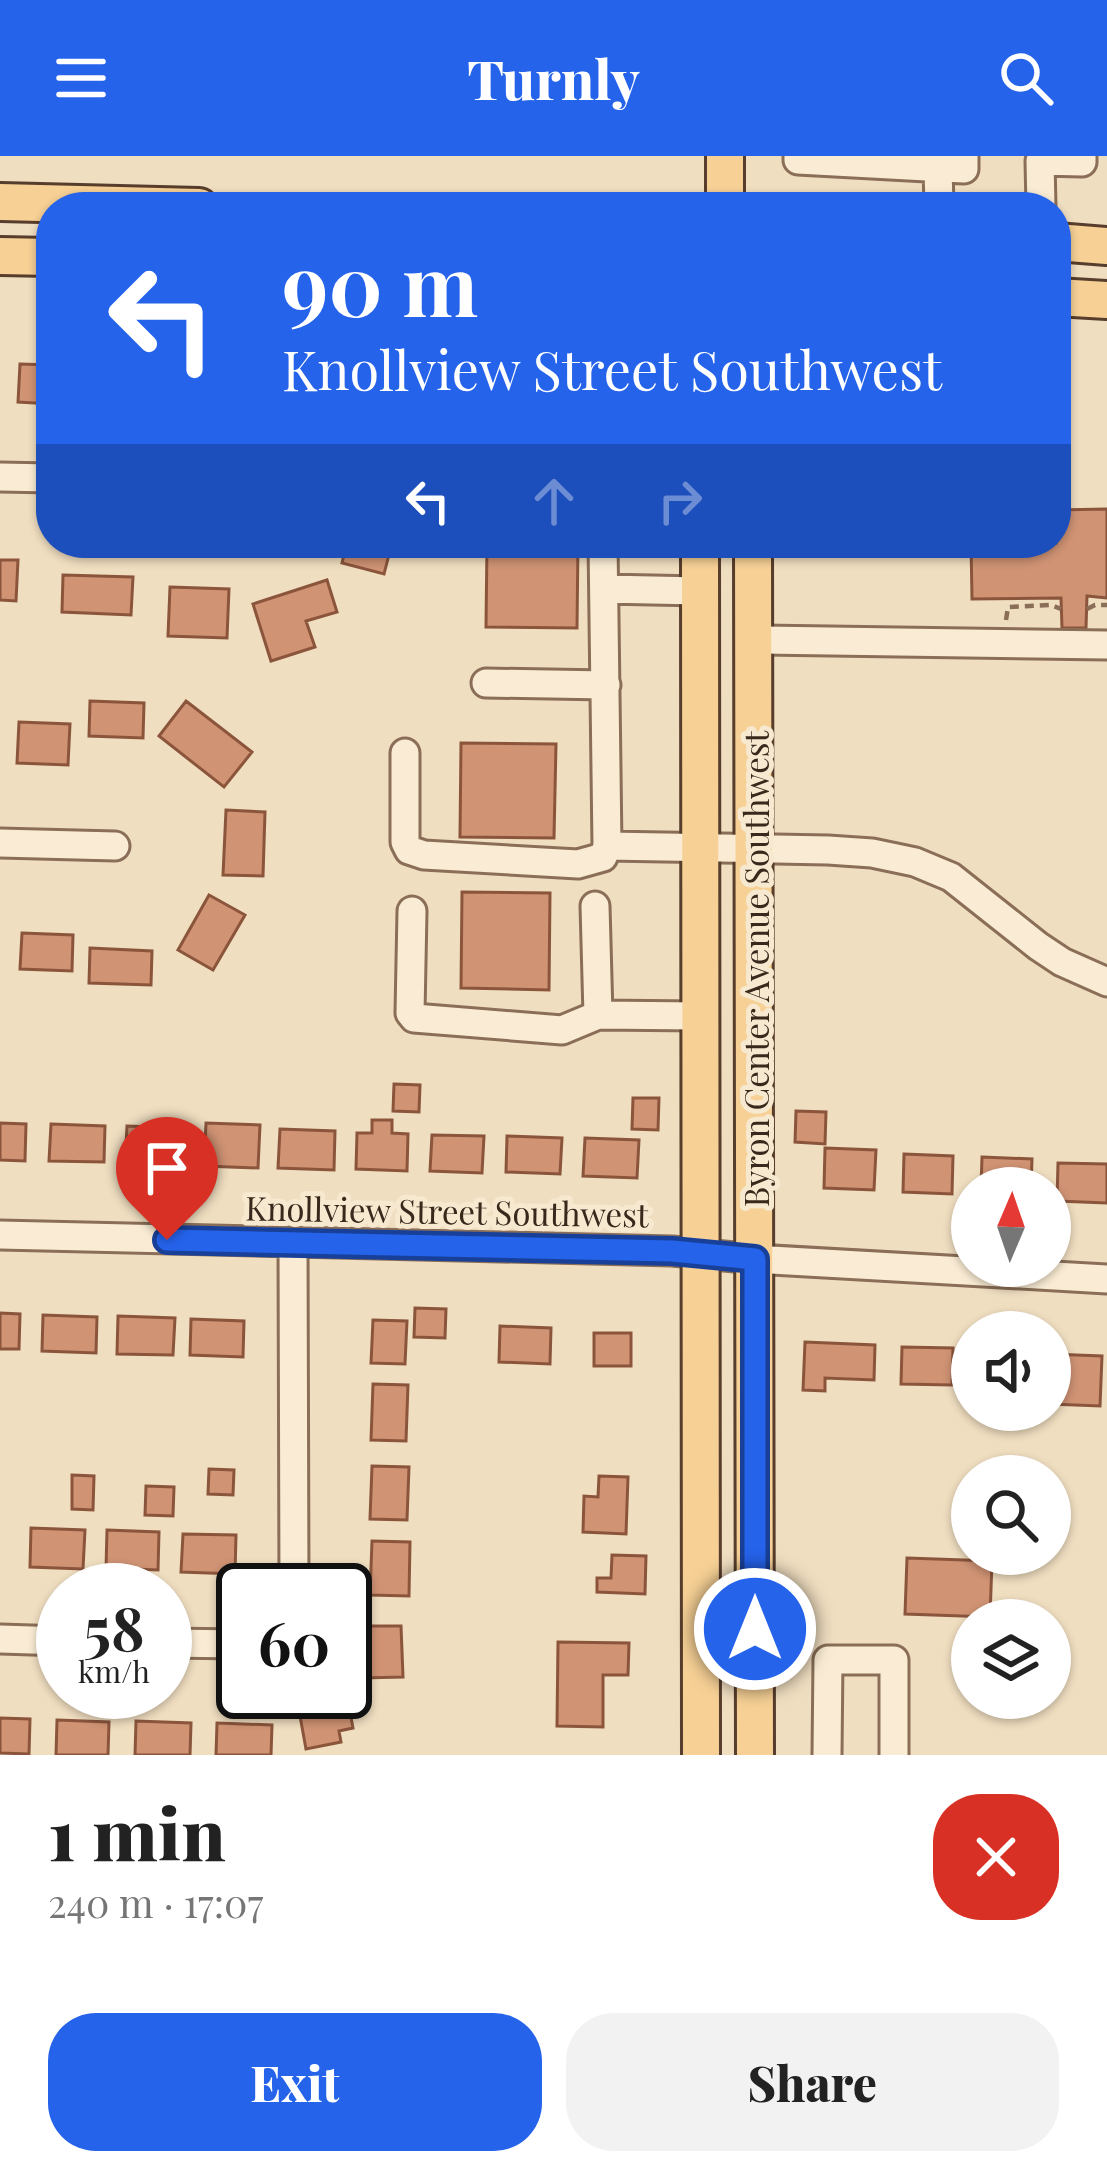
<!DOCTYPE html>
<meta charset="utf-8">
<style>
body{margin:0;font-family:"Playfair Display",serif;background:#f2f2f2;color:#222;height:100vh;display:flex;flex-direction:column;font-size:45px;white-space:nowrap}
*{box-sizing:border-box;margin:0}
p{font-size:39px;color:#767676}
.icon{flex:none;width:66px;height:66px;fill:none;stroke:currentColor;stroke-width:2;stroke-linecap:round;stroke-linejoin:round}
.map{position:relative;height:1599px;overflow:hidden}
.sheet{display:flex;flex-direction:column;background:#fff;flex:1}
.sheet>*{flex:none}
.banner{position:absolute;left:36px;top:36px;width:1035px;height:366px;border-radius:48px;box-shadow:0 3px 9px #0004;background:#2563eb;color:#fff;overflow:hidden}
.needle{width:78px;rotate:2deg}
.buttons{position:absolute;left:951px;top:1011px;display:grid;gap:24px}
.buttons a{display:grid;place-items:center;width:120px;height:120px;border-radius:50%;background:#fff;box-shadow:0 3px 9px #0004;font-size:60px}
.speed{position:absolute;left:36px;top:1407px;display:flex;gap:24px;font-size:60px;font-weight:700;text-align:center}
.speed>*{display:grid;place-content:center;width:156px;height:156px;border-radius:50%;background:#fff;box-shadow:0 3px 9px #0004;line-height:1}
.speed small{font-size:30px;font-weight:400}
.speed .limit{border:6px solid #111;border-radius:18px;background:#fff;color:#111}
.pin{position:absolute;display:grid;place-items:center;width:102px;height:102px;color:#fff;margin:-123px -51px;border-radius:50% 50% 50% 0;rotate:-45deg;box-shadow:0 0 12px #0007}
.pin .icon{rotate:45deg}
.me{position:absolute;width:132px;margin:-66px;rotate:0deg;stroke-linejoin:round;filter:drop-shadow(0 0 9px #0008)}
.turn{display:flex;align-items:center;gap:42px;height:252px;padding:0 48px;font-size:54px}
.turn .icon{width:156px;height:156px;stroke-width:2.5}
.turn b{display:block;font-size:84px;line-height:102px}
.lanes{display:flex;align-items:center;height:114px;padding:0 48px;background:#0003;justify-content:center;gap:60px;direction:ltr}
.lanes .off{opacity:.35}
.round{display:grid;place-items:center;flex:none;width:126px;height:126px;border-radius:48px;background:#f2f2f2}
.overview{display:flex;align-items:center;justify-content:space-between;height:204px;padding:0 48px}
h1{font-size:72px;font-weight:800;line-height:90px}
.button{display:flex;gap:24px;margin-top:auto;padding:24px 48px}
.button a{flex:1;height:138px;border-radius:48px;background:#2563eb;color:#fff;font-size:48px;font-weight:800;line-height:138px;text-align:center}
.button a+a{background:#f2f2f2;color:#222}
header{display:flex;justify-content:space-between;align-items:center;height:156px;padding:0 48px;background:#2563eb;color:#fff;font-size:54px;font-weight:800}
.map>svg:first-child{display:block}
.building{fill:#d09374;stroke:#8b553c;stroke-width:3}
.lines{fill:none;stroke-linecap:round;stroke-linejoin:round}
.minor-casing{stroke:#8a6e57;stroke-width:33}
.major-casing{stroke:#573d2c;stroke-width:42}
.path{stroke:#8a6e57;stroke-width:4.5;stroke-dasharray:9 6;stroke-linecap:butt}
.minor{stroke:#faecd4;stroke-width:27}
.major{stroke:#f6d095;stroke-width:36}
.route-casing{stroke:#184099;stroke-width:30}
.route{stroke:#2563eb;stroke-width:21}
.labels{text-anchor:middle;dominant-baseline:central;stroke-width:10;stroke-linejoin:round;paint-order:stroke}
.street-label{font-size:33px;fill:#39281c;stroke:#f7e9d0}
</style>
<header><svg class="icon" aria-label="menu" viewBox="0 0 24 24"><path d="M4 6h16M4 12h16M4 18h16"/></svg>Turnly<svg class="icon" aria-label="search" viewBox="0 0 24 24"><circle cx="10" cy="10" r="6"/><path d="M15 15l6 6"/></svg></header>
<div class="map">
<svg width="1107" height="1599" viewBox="0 0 1107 1599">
<rect width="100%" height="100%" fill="#f0dec0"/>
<path class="building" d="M20 208 51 209V248L18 246Z
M1107 353V442L1087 440 1086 472H1062L1061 442 972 443 971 387H1056V354Z
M347 387H392L384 418 342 407Z
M487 387H578L577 472 486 471Z
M0 404H18L16 445 0 444Z
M63 419 133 421 131 459 62 456Z
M327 424 337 456 306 465 315 491 271 505 253 448Z
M170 431 229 433 227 482 168 480Z
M90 545 144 547 143 582 89 580Z
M186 545 252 596 224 631 159 580Z
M19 566 70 568 68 609 17 607Z
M461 587 556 588 554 682 460 681Z
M226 654 265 656 263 720 223 719Z
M462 736 550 737 549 834 461 832Z
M209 739 245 759 213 814 178 794Z
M22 777 73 779 72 815 20 813Z
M90 792 152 795 151 829 89 827Z
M394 928 420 929 419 956 393 955Z
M633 942H659L658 974 632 973Z
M796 955 826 956 825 988 795 986Z
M372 964H392V977L408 978 407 1015 356 1013 357 977H372Z
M0 967 26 968 25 1005 0 1004Z
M206 967 260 969 258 1012 204 1010Z
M51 968 105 970 104 1006 49 1005Z
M127 970 180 972 179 1010 125 1008Z
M280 973 335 975 334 1014 278 1012Z
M432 979 484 980 482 1017 430 1015Z
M507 980 562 982 560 1018 506 1016Z
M585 982 639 984 637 1022 583 1020Z
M825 992 876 994 874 1034 824 1032Z
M904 998 953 1000 952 1038 903 1036Z
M982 1001 1032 1003 1031 1032H981Z
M1058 1007 1107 1008V1047L1057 1045Z
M415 1152 446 1153 445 1182 414 1181Z
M0 1157 20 1158 19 1193H0Z
M43 1159 97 1161 96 1197 42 1195Z
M118 1160 175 1162 173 1199 117 1198Z
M191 1163 244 1165 243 1201 190 1199Z
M373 1164 407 1165 405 1208 371 1207Z
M500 1170 551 1172 550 1208 499 1206Z
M594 1177H631V1210H594Z
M805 1186 875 1189 874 1224 825 1222V1235L803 1234Z
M902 1191 953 1192 952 1229 901 1228Z
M1050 1198 1102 1200 1100 1250 1050 1248Z
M373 1228 408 1229 406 1285 371 1284Z
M372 1310 409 1311 407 1364 370 1363Z
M209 1313 234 1314 233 1339 208 1338Z
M72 1319 94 1320 93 1354 72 1353Z
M599 1320 628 1321 626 1378 583 1376 584 1340 598 1341Z
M146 1330 174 1331 173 1360 145 1359Z
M31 1372 85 1374 83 1413 30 1411Z
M107 1374 159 1376 158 1414 106 1412Z
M183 1378 236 1379 235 1418 181 1416Z
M372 1385 410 1386 409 1440 370 1439Z
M612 1399 646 1400 645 1438 597 1436V1422H611Z
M907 1402 992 1405 990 1461 905 1458Z
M361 1470H401L403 1521 362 1522Z
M558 1486 629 1487 628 1519H603V1571L557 1570Z
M347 1540 353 1572 339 1575 341 1586 306 1593 298 1549Z
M0 1562 30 1563 29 1598 0 1597Z
M57 1564 109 1566 108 1599H56Z
M136 1565 191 1567 190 1599H135Z
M217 1567 272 1569 271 1599H216Z"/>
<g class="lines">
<defs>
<path id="minor" d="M798 0V4L964 13V0
M938 11 939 51
M1041 51 1040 5 1082 6V0
M0 321 51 322
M604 433 700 435
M755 484 1107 489
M486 527 606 529
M405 597V686L409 694 424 699 578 708 603 701 607 690 603 387
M0 687 115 690
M607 690 828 694 872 697 915 706 951 721 1038 790 1062 806 1107 826
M595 750 598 859 700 860
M412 755 410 857 414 862 562 874 598 859
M0 1079 672 1095 755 1103 1107 1123
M293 1087 294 1434
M0 1483 63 1485
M165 1487 243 1488
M827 1599 828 1504H894V1599"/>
<path id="major" d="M725 0V51
M0 46 199 51
M1056 86 1107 90
M0 100 51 101
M1056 141 1107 144
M700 387 701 1599
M753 387 755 1599"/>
</defs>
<use href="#minor" class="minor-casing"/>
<use href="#major" class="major-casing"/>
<path class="path" d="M1087 453 1095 449H1107
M1006 464 1008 451 1051 449 1061 453"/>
<use href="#minor" class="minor"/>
<use href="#major" class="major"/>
</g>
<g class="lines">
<defs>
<path id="route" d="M167 1084 672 1095 755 1103V1473"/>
</defs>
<use href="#route" class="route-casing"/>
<use href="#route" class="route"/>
</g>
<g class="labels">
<g class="street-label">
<text transform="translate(755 813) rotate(-90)">Byron Center Avenue Southwest</text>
<text transform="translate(447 1054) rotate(1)">Knollview Street Southwest</text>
</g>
</g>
</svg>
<div class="buttons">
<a><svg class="needle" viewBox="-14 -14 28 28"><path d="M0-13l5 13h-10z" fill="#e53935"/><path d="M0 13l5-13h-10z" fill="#767676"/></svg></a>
<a><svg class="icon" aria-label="sound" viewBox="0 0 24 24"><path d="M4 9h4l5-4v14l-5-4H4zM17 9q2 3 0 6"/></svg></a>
<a><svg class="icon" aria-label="search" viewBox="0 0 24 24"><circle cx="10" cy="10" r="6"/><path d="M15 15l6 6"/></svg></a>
<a><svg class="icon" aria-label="layers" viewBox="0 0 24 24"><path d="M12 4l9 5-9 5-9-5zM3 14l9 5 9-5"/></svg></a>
</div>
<div class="speed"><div>58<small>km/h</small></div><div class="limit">60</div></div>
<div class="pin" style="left:167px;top:1084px;background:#d93025"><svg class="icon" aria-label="arrive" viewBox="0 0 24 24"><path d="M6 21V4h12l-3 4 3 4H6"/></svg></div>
<svg class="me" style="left:755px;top:1473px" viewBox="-20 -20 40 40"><circle r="17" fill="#2563eb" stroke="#fff" stroke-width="3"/><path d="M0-11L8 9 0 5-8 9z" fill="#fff"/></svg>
<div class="banner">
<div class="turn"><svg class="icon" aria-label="left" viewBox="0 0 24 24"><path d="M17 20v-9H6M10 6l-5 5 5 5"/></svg><div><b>90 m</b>Knollview Street Southwest</div></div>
<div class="lanes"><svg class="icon" aria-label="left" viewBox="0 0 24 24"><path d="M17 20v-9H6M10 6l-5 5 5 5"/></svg><svg class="icon off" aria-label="ahead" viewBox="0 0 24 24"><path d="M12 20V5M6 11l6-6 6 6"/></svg><svg class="icon off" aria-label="right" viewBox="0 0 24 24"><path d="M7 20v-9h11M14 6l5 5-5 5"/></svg></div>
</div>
</div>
<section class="sheet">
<div class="overview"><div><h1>1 min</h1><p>240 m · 17:07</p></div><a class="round" style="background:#d93025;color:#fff"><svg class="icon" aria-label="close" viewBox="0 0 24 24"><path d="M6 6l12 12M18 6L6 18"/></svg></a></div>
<div class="button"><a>Exit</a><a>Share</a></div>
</section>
